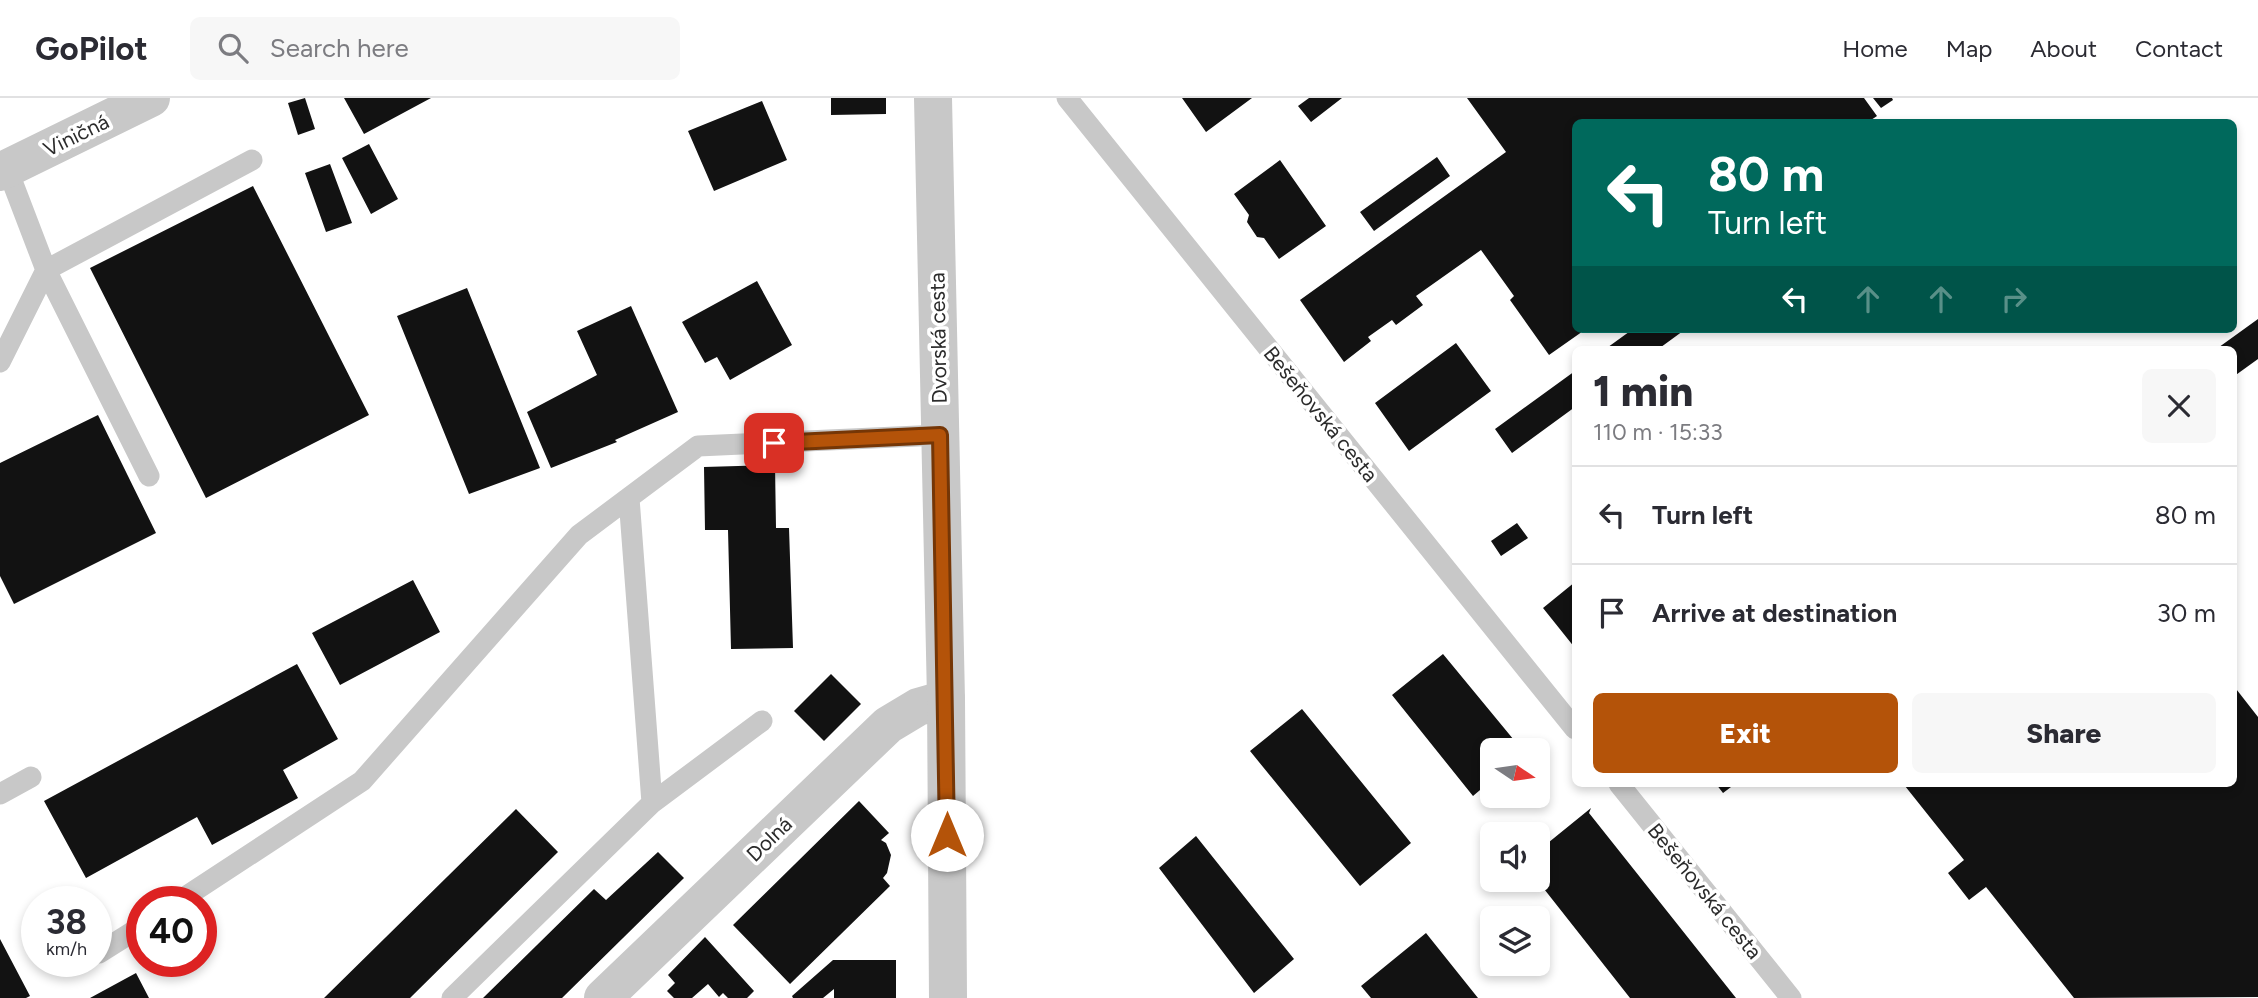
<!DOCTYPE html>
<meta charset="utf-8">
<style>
body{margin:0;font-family:Figtree,sans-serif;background:#f7f7f7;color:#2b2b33;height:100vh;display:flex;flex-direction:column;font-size:26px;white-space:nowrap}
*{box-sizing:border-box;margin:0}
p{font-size:23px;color:#7c7c81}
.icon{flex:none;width:38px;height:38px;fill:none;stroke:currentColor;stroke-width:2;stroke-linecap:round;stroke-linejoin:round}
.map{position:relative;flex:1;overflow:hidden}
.panel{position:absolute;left:1572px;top:248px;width:665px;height:441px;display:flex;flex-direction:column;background:#fff;border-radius:10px;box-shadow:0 4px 10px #0003}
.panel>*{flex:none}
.top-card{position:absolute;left:1572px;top:21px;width:665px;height:214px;border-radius:10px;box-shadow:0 4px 10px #0003;background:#00695c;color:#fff;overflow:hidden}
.needle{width:46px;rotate:103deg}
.tools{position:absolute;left:1480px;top:640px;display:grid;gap:14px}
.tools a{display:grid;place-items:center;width:70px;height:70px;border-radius:10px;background:#fff;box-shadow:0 4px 10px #0003;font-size:35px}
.speed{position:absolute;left:21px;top:788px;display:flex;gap:14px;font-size:35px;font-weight:700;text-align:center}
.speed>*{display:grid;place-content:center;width:91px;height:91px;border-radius:50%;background:#fff;box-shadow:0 4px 10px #0003;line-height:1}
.speed small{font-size:18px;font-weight:400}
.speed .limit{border:10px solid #d22;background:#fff;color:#111}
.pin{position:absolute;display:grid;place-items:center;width:60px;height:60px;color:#fff;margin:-30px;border-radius:14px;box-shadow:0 4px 10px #0006}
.me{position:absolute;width:77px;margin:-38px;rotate:0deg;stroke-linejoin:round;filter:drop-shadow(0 0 5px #0008)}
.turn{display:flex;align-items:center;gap:24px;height:147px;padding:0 21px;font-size:32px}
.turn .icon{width:91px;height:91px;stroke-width:2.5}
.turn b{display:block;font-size:49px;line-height:60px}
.lanes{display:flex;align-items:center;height:66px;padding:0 21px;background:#0003;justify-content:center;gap:35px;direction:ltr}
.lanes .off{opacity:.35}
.round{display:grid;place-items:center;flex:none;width:74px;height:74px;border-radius:10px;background:#f7f7f7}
.overview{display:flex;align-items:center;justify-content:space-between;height:119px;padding:0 21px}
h1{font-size:42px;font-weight:800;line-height:52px}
.cta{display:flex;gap:14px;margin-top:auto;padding:14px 21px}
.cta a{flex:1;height:80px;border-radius:10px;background:#b45309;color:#fff;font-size:28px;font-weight:800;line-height:80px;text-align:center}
.cta a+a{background:#f7f7f7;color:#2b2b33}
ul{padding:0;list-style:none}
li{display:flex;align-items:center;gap:21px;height:98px;padding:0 21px;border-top:2px solid #e1e1e2}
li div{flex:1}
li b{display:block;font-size:26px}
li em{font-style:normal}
header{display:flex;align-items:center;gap:42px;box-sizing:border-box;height:98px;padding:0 35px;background:#fff;border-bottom:2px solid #e1e1e2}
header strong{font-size:33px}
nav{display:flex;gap:38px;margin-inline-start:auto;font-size:24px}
.search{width:490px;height:63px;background:#f7f7f7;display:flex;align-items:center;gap:18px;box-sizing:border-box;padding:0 24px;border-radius:10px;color:#7c7c81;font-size:26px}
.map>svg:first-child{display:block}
.building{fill:#121212}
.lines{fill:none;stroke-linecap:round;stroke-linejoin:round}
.service{stroke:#c8c8c8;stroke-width:21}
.minor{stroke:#c8c8c8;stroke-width:38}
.tertiary{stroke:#c8c8c8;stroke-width:38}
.route-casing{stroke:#753606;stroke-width:18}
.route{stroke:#b45309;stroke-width:12}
.labels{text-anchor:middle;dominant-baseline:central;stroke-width:7;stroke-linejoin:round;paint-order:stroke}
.street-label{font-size:21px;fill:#2b2b2b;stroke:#fff}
</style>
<header>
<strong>GoPilot</strong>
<div class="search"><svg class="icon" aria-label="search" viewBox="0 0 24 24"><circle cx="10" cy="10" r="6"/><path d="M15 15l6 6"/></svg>Search here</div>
<nav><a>Home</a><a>Map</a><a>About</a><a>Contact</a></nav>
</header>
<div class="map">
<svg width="2258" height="900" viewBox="0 0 2258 900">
<rect width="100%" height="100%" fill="#fff"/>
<path class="building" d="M305 0 315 31 298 37 288 5Z
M344 0H431L364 36Z
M831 0H886V16L831 17Z
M1182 0H1252L1206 34Z
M1309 0H1342L1311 24 1298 8Z
M1467 0H1864L1877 18 1868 24H1575V231H1586L1549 257 1510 202 1514 198 1481 152 1416 198 1423 207 1396 227 1392 222 1368 239 1371 243 1344 264 1300 202 1506 54Z
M1873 0H1892L1893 2 1881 10Z
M762 3 787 62 714 93 688 33Z
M369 46 398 101 371 116 342 60Z
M1437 59 1450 78 1374 133 1360 114Z
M1280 62 1326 128 1279 161 1264 140 1257 139 1247 124 1249 117 1234 96Z
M330 66 352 125 326 134 305 75Z
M253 88 369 317 206 400 90 170Z
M757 183 792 247 730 282 717 259 705 265 682 224Z
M467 190 540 370 469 396 397 218Z
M631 208 678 314 615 342 617 344 551 370 527 314 597 277 577 233Z
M2258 221V261L2233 279V252H2215Z
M1633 231H1682L1683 233 1657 252H1604Z
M1456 245 1491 293 1409 353 1375 305Z
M1575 273V309L1512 355 1495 331Z
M98 317 156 435 14 506 0 478V365Z
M775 367 776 430H789L793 550 731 551 728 432H705L704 369Z
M1517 425 1528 440 1501 458 1491 443Z
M413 482 440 534 340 587 312 535Z
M1575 484V550L1543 510Z
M1443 556 1523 653H1493V681L1473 698 1392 597Z
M297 566 338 641 283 672 298 700 212 747 197 719 86 780 44 703Z
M831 576 861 606 824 643 794 613Z
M2233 587 2258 619V899L2074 900 1986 789 1969 802 1948 775 1964 762 1905 688 2233 686Z
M1302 611 1411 745 1360 788 1250 653Z
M1716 686H1735L1723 695Z
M859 703 889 735 881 742 886 745 891 757 887 775 883 780 890 788 790 886 733 827Z
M1591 710 1589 715 1736 900H1630L1537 782 1538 753Z
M516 711 558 754 410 900H324Z
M1196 738 1294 861 1254 895 1159 770Z
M658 754 684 780 562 900H483L594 791 606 802Z
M1426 835 1478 900H1371L1361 888Z
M705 839 754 893 747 900H728L723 895 719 899 708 886 692 900H674L667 893 675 885 668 877Z
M0 841 30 898 26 900H0Z
M833 862H896V900H834V891L823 900H793L792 898Z
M136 875 149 900H90Z"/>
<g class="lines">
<path class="service" d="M1067 0 1575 631
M7 70 46 172 252 62
M0 264 46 172 149 378
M629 400 652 705
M1619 686 1791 900
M0 696 31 679
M179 803 362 683 579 437 698 348 940 337
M99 855 142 828
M452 900 652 705 762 623"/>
<path class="minor" d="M0 74 151 0
M603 900 888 627 918 609 946 601"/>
<path class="tertiary" d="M933 0 946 601 948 900"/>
</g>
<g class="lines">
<defs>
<path id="route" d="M774 345 940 337 947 737"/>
</defs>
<use href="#route" class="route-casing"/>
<use href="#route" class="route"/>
</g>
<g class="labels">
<g class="street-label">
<text transform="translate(76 37) rotate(-26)">Viničná</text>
<text transform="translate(938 240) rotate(-91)">Dvorská cesta</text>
<text transform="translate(1321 316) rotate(51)">Bešeňovská cesta</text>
<text transform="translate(769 741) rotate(-44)">Dolná</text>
<text transform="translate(1705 793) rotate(51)">Bešeňovská cesta</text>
</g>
</g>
</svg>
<div class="tools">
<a><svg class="needle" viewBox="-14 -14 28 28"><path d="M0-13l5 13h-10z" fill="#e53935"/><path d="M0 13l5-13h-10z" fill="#7c7c81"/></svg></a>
<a><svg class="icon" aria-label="sound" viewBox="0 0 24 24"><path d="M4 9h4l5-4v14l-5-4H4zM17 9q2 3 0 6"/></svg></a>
<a><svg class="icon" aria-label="layers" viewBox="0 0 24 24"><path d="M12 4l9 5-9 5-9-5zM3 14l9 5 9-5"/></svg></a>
</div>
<div class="speed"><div>38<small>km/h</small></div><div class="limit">40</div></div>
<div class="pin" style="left:774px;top:345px;background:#d93025"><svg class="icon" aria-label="arrive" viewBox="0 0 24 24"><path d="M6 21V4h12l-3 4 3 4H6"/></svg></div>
<svg class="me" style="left:947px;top:737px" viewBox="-20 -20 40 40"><circle r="19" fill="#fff"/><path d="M0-13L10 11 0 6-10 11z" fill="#b45309"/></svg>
<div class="top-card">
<div class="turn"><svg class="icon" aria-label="left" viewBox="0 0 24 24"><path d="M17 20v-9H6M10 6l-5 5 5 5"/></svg><div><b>80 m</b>Turn left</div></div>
<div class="lanes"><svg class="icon" aria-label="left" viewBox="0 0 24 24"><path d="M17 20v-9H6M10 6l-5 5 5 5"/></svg><svg class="icon off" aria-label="ahead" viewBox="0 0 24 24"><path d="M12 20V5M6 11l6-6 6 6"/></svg><svg class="icon off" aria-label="ahead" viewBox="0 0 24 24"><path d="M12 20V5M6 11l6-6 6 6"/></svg><svg class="icon off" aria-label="right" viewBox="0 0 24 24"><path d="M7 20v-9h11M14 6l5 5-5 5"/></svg></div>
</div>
<section class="panel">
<div class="overview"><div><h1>1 min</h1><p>110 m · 15:33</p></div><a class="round"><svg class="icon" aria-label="close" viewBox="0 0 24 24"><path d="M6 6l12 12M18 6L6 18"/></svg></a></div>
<ul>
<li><svg class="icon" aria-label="left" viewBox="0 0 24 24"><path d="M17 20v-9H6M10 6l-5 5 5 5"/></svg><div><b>Turn left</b></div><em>80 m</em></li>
<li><svg class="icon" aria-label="arrive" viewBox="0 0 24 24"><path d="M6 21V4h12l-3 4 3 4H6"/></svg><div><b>Arrive at destination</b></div><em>30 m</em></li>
</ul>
<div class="cta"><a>Exit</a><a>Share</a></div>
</section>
</div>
